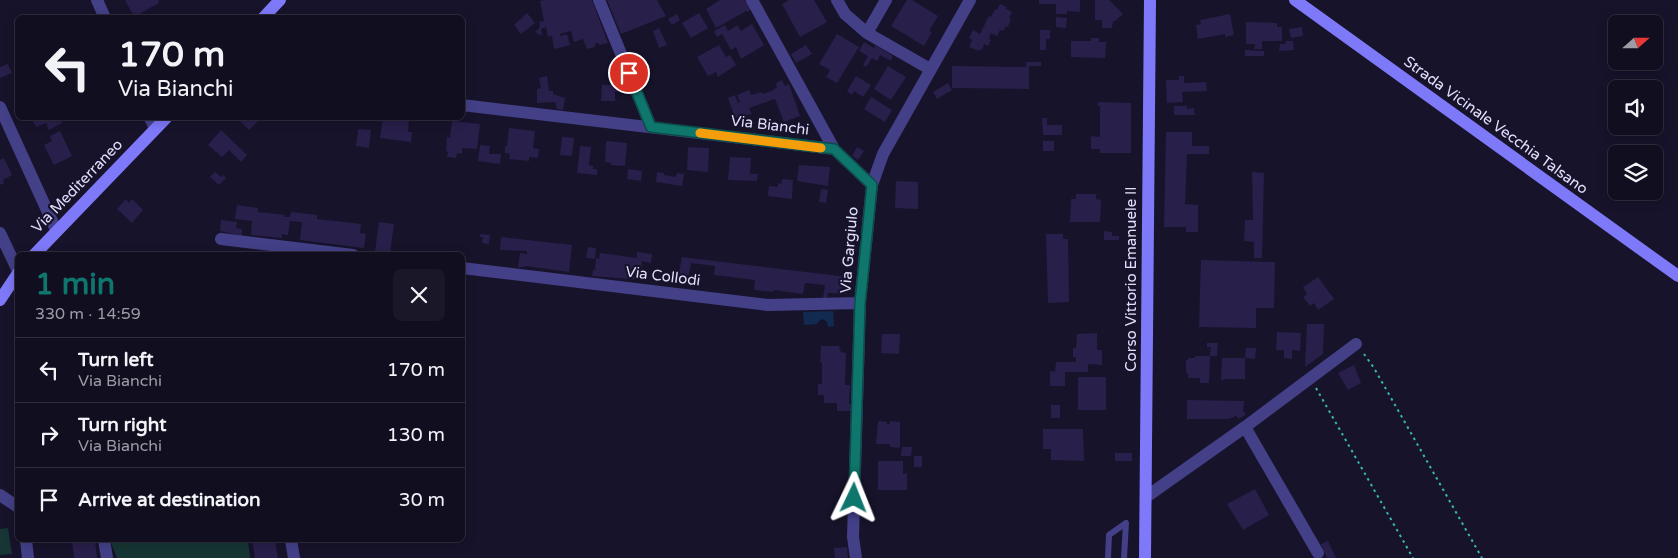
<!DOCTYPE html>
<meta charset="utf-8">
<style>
body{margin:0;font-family:"Varela Round",sans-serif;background:#1a1729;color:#f1f3f6;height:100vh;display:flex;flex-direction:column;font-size:19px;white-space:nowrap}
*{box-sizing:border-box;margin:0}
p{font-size:16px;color:#9c9ca5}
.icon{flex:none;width:28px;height:28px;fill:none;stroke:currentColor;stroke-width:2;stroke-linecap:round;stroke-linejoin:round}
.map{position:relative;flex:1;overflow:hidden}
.panel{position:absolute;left:15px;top:252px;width:450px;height:290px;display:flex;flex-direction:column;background:#110e20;border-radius:8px;box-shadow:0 2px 12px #0003,0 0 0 1px #302e3e}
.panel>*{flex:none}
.guide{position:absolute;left:15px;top:15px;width:450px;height:105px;border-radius:8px;box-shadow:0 2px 12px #0003,0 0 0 1px #302e3e;background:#110e20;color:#f1f3f6;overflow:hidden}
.needle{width:32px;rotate:69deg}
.tools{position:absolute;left:1608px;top:15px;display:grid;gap:10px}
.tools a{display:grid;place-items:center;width:55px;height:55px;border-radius:8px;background:#110e20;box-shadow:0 2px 12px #0003,0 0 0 1px #302e3e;font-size:25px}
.pin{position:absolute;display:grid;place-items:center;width:42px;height:42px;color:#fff;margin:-21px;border:2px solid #fff;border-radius:50%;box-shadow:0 1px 5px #0007}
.me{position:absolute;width:55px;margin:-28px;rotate:2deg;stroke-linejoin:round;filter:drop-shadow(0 0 4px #0008)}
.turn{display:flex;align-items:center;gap:18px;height:105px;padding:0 20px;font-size:22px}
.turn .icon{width:65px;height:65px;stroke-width:2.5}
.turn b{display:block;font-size:35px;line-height:42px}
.round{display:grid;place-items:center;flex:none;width:52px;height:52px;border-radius:8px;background:#1a1729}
.overview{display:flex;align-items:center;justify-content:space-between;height:85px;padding:0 20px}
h1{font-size:30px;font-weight:800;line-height:38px;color:#0f766e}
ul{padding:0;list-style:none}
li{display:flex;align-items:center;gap:15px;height:65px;padding:0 20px;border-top:1px solid #302e3e}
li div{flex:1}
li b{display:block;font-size:19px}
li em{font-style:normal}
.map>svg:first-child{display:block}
.green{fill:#163534}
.water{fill:#122950}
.building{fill:#291f4b}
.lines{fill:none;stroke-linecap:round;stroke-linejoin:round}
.path{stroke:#37b9b2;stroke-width:2;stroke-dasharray:2.5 4;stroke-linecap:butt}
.lane{stroke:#434088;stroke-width:6}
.street{stroke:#434088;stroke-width:12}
.secondary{stroke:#7e79f9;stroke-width:12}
.route-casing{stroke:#0a4d48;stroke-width:12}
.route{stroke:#0f766e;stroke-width:9}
.slow{stroke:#f59e0b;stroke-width:9}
.labels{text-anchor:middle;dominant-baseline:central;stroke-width:4.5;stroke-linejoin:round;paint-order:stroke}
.street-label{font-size:15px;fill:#e2defe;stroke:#17132b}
</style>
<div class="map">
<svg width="1678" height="558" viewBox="0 0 1678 558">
<rect width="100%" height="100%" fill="#17132b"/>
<path class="green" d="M8 528 12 554 0 555V529Z
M110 540H248L250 558H117Z"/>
<path class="water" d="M833 311 834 326 828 327 827 322 823 319 819 321 817 324 804 325 803 312Z"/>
<path class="building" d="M125 0H158L159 3 134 17Z
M544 0H592L608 43 599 45 598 43 595 44V47L587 49 583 39 574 42 571 31 560 34V36L567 34 570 45 554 49 552 36 548 37 546 27 541 29 542 36 535 32 540 27 539 22 544 21 540 1Z
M607 0H657L666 16 621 34Z
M720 0H747L752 9 747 12 746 11 716 28 706 9Z
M789 0H814L827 22 800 37 782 4Z
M907 0H912L938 16 929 31 932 32 924 46 891 26Z
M1039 0H1080V12L1067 11V14H1056V4H1039Z
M1095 0H1109L1123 14 1115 21H1113L1112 28H1102V20H1095Z
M1000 4 1007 7 1006 9 1012 12 1009 18 1011 19 1008 27 1006 26 1003 31 1000 30 997 36 991 33 989 39 991 40 988 46 984 44 982 50 980 49 979 51 969 47 972 40 969 38 973 30 980 34 989 16 991 17 995 9 997 10Z
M527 13 535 23 521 34 514 25Z
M699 13 708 28 691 38 682 23Z
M677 14 680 20 672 25 668 19Z
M1230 14 1234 35 1225 37V34L1198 39 1196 25 1201 24 1200 20Z
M1056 17 1067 18 1066 28 1056 27Z
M1246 22 1277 23V27H1282V41H1262V49H1254L1255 44H1246Z
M752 24 764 45 741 59 736 47 731 50 722 34 717 37 714 31 725 25 728 31 738 25 741 31Z
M1302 27 1303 36 1291 38 1289 29Z
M659 28 667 45 659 48 653 31Z
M1040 30H1050V39H1046V50H1040Z
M837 34 859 47 837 83 826 77 830 70 819 64Z
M1091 38H1099V42H1106L1105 58 1071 57V41H1091Z
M1286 41H1293L1294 50 1279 51 1280 44H1286Z
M864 42 874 48 875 45 893 56 891 61 880 55 877 61 872 58 866 67 863 65 868 56 859 51Z
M719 45 726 57 730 55 736 65 718 77 716 72 708 76 697 57Z
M806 45 812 54 796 63 791 54Z
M1245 50 1264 51V56H1245Z
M1026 62H1041V66H1029V89L952 88V66L1026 67Z
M8 64 12 73 0 78V67Z
M888 66 906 77 891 100 874 89Z
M547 76 549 91H553V94L565 98 563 110 557 109 555 102 537 103V89L541 88 539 78Z
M856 76 871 85 863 97 854 91 852 95 847 91Z
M1179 76H1184V83L1206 82 1207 91 1182 92 1183 102 1167 103 1166 80H1179Z
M782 80 785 86 789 84 800 116 784 122 775 99 749 108 752 114 735 118 728 98 735 95 738 103 740 102 737 95 749 90 751 95 761 92 762 94 772 91 777 87 776 83Z
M948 83 952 90 937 99 933 92Z
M602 85H622V92H615V101H601Z
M871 97 892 110 885 122 864 109Z
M1098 102 1131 103V153H1100V149H1091V136L1100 137V106H1098Z
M1174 106H1187V109L1194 108 1195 115H1174Z
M31 118H60L62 123 49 130 46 123 36 127Z
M241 118H261L249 130 239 120Z
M383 118H409L408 132H412L411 142 380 138Z
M1042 118H1047V125H1062V135H1043Z
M452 121 480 124 477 149 462 148V154L457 153 456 158 447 157 448 152 446 151 447 137 450 138Z
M509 128 535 131 533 148 539 149 538 158 529 157V161L509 159 510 154 505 153V146H507Z
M358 129 371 130 369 148 356 146Z
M221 130 247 155 241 162 229 150 222 157 208 145Z
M60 131 72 156 54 165 44 145 52 141 50 136Z
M1166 132H1192V146H1209V154H1187L1185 204 1198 205V232H1186V227H1164Z
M562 137 574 138 572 156 560 155Z
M606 141 627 143 625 166 611 165V163L605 162Z
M1043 141H1054V151H1043Z
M480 145 490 146 489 154H501L500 164 478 161Z
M580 146 591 147 589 165 593 166V169H597V175L577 173Z
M688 147 709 148 708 172 687 170Z
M857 147 864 151 858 160 852 156Z
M730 157 751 158 750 174H758L757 181 728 180Z
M4 158 12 175 3 180 4 183 0 185V160Z
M799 165 830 167 828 186 797 181Z
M628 169 642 171 641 181 627 179Z
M215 172 221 177 223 175 226 178 219 185 210 177Z
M657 172 664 173V175L676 177 677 173 684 174 682 186 656 182Z
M1252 172 1264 173 1262 258H1254V242L1244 241 1245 220H1253Z
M782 179 793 180 792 199 768 196 769 186 778 187V183L781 184Z
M896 181 918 182V209L895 208Z
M821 189 828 190 826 203 819 202Z
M1076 194H1096V199L1101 200 1100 222H1070L1071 199H1076Z
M126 199 129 203 132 199 143 210 132 223 117 209Z
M237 205 258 208V212L285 215 284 217H290L291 212 317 215V219L361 224 360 233 366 234 364 248 300 240 302 222 290 221 288 235 282 234V238L251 235 252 221 235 219Z
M221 220 237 222 236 228 242 229V236L220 231Z
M379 222 394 224 390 253 375 252Z
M1104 231 1112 232V236H1119V240H1104Z
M480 234 490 235 489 244 482 243 483 237H480Z
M1046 234H1063V239H1068L1069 302 1048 303Z
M501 237 572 245 569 272 526 266 518 268 520 253 527 254V251L500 250Z
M588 247 596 248 595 259 586 258Z
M637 252 652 254 651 263 642 261 641 273H645L644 280 592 276 593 270H595L596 258 599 259 600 253 637 258Z
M682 257 848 277 847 294 828 293 827 298H823L825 285 805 283 803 294 774 290 773 292 754 290 755 280 714 275 715 266 691 263 687 284 677 282Z
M1201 260 1275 262 1274 308H1256V328L1199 327Z
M1318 277 1334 299 1318 310 1314 303 1310 306 1303 297 1307 294 1303 287Z
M1307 324H1324L1323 354 1305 367Z
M1277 332 1301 333 1300 351 1292 350V359L1284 358V350H1276Z
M1097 333V350H1102V365L1088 364V372H1065V386H1050V371L1055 372 1056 362H1076V357H1073V348H1076L1077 334Z
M882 334H900L899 354 881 353Z
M1207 343H1218L1217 356H1210L1211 347H1207Z
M822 346H839L841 352 846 353 845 385H850L849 404H851V411H837V403H824V395H818V384H822V363L820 362 821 347Z
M1246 348H1256L1255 359 1245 358Z
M1195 356H1210L1209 383H1200V378H1188V373H1186V360H1188V358H1195Z
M1222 358H1245V379H1225L1224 380H1221Z
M1354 365 1361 383 1348 390 1338 373Z
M1078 377H1106V410H1078Z
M1187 400 1244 401 1243 411 1246 414 1239 419 1236 416 1229 419H1187Z
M1051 405H1060V418H1051Z
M878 421 887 422V424H890V421L900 422V448L890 447V444H876Z
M1043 429H1083L1084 461 1051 460V449H1043Z
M902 447H912L911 456H901Z
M1115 453H1132V461H1115Z
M914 456H922V467H914Z
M878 461H903V474L907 473V490H878Z
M1255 489 1269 515 1243 530 1227 504Z
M72 540H95L97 558H74Z
M252 540H275L278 558H255Z
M1328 541 1336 558H1327L1321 544Z
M847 547 848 558H835L834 548Z"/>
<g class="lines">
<path class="path" d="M1364 354 1374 368 1482 558
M1316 388 1413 558"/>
<path class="lane" d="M1108 558 1109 535 1126 523 1124 558"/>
<path class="street" d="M97 0 105 18
M599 0 651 127
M752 0 834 149
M837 0 845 14 867 33 930 69
M867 33 886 0
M462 105 834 149 872 185
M0 107 56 230
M150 118 155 128
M0 233 18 271
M221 239 353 255
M462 268 768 305 860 303
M1245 427 1318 553
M0 495 18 507
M1146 497 1245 427 1356 344
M26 540 28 558
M104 540 107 558
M291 540 294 558
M856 558 853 537 860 303 872 185 883 154 970 0"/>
<path class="secondary" d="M1295 0 1678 276
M263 18 280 0
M34 255 166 118
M0 300 18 273
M1145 558 1150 0"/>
</g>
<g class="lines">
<defs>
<path id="route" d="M629 73 651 127 834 149 872 185 860 304 854 498"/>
</defs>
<use href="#route" class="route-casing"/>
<use href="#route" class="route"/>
<path class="slow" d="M700 133 821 148"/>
</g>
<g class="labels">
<g class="street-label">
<text transform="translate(770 125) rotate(7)">Via Bianchi</text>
<text transform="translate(1496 125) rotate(36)">Strada Vicinale Vecchia Talsano</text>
<text transform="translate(77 186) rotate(-46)">Via Mediterraneo</text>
<text transform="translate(849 250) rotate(-85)">Via Gargiulo</text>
<text transform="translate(663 276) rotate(7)">Via Collodi</text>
<text transform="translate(1131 279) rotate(-90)">Corso Vittorio Emanuele II</text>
</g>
</g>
</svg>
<div class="tools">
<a><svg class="needle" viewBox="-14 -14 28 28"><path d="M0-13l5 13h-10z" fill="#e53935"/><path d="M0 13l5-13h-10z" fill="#9c9ca5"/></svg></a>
<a><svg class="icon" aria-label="sound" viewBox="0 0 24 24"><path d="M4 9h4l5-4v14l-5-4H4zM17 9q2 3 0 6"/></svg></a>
<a><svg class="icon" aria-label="layers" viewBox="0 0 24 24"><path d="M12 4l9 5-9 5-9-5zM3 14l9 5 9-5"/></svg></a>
</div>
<div class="pin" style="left:629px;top:73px;background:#d93025"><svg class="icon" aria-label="arrive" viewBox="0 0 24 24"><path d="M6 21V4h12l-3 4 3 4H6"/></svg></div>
<svg class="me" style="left:854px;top:498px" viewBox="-20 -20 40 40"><path d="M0-17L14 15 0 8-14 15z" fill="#0f766e" stroke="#fff" stroke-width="4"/></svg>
<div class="guide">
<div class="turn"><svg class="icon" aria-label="left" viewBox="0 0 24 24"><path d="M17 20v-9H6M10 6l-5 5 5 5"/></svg><div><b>170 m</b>Via Bianchi</div></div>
</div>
<section class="panel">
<div class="overview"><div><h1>1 min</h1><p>330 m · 14:59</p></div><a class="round"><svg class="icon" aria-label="close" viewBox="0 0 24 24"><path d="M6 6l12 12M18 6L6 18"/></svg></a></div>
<ul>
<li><svg class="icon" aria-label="left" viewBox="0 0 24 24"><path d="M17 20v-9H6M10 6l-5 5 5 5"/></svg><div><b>Turn left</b><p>Via Bianchi</p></div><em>170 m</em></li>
<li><svg class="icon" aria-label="right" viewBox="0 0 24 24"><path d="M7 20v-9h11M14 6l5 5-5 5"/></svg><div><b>Turn right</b><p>Via Bianchi</p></div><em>130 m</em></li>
<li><svg class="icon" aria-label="arrive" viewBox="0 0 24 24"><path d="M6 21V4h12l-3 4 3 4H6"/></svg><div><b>Arrive at destination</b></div><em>30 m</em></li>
</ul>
</section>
</div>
